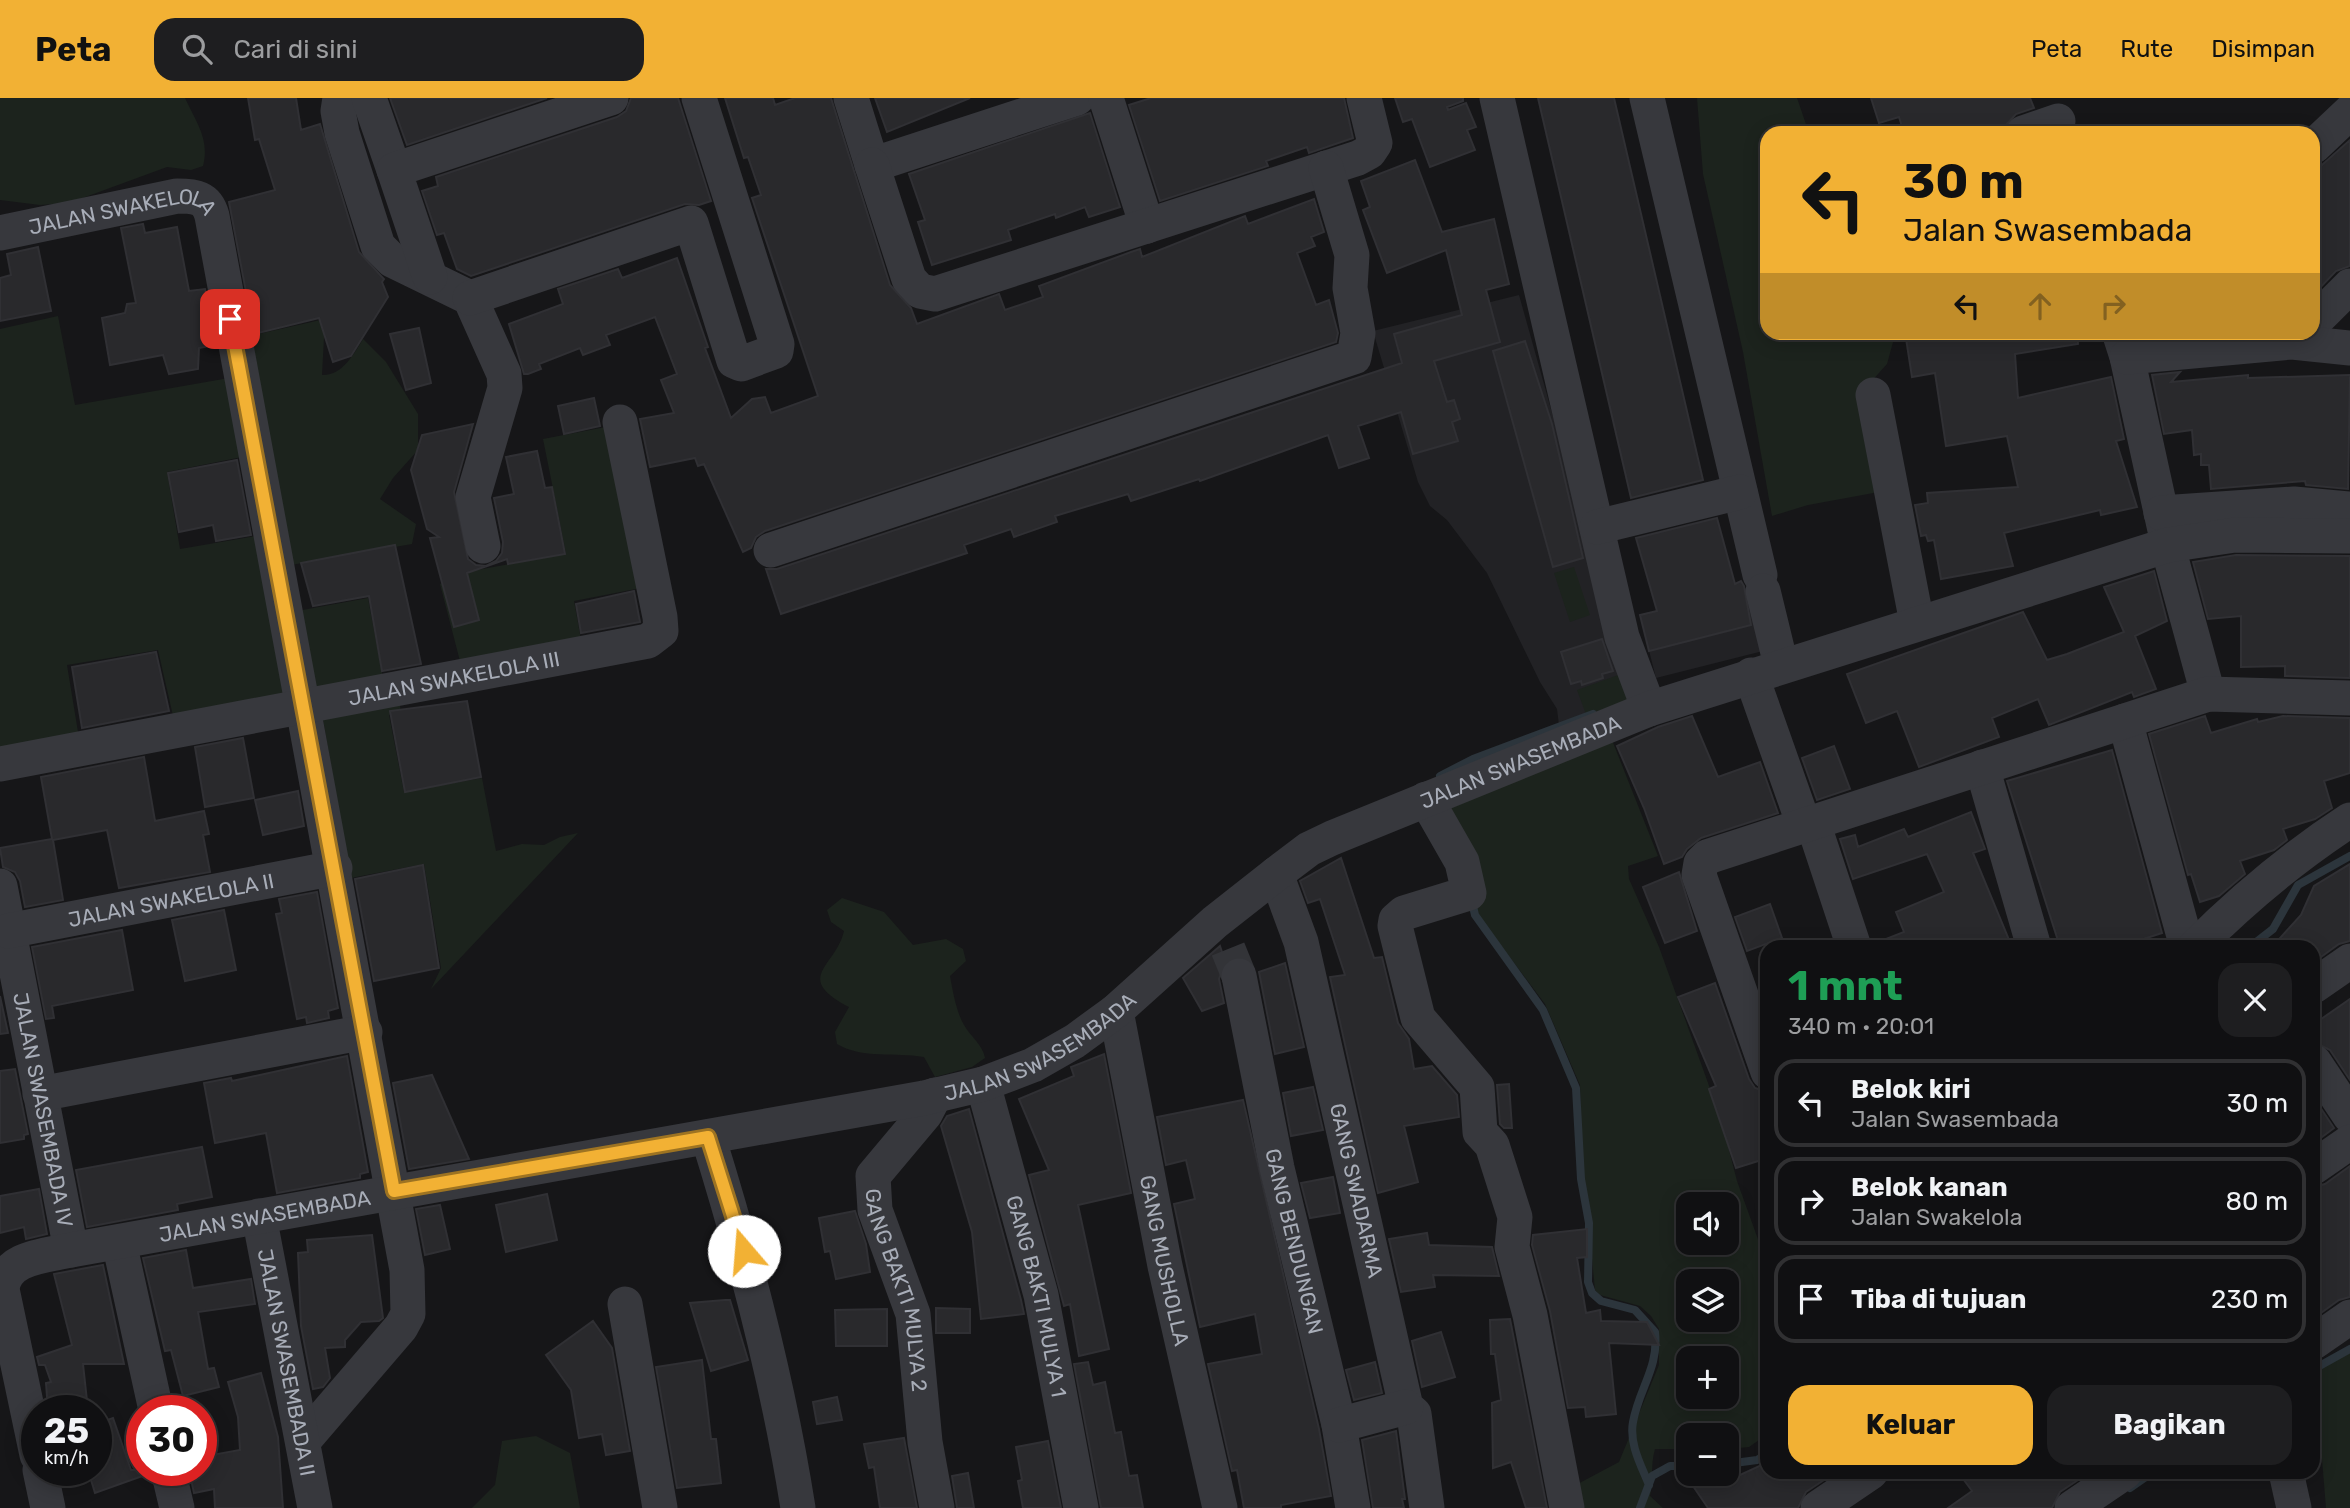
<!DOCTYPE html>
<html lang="id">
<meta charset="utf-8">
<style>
body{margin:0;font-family:Rubik,sans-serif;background:#1e1e20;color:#f1f3f6;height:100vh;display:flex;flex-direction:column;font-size:26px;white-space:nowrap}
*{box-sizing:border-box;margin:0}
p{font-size:23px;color:#9c9d9f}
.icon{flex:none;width:38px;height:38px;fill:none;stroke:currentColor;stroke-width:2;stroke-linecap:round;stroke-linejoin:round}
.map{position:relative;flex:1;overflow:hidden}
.drawer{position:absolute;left:1760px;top:842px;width:560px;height:539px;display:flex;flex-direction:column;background:#101012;border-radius:21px;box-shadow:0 4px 18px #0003,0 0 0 2px #303032}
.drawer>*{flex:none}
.banner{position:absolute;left:1760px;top:28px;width:560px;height:214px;border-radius:21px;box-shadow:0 4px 18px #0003,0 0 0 2px #303032;background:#f2b134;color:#111;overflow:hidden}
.tools{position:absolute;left:1676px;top:1094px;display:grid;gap:14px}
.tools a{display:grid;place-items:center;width:63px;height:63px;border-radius:14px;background:#101012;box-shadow:0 4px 18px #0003,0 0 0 2px #303032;font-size:35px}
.speed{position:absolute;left:21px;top:1297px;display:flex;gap:14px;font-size:35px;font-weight:700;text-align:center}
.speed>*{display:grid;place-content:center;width:91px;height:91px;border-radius:50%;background:#101012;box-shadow:0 4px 18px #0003,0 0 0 2px #303032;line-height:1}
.speed small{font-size:18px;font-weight:400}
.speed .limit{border:10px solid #d22;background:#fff;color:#111}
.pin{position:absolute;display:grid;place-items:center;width:60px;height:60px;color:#fff;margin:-30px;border-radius:14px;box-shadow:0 4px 10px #0006}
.me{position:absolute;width:77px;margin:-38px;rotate:342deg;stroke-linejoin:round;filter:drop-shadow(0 0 5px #0008)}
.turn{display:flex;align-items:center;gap:24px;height:147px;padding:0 28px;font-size:32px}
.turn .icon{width:91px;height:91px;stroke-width:2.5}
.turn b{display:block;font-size:49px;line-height:60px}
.lanes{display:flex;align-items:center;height:66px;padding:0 28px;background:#0003;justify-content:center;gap:35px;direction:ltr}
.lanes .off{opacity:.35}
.round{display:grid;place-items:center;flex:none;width:74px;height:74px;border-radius:21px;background:#1e1e20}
.headline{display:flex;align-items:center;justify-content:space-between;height:119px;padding:0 28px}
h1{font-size:42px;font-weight:700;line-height:52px;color:#1e9e55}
.button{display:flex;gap:14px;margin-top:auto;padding:14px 28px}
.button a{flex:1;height:80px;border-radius:21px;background:#f2b134;color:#111;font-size:28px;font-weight:700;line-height:80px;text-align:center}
.button a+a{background:#1e1e20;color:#f1f3f6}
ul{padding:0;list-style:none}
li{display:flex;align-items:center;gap:21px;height:88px;margin:0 14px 10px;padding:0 14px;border:4px solid #303032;border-radius:21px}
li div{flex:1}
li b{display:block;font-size:26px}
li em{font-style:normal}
header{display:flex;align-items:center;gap:42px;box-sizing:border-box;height:98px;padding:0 35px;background:#f2b134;color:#111}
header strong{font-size:33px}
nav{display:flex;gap:38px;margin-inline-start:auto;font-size:24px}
.search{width:490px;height:63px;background:#1e1e20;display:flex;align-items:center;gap:18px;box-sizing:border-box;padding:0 24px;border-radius:21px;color:#9c9d9f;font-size:26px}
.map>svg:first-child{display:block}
.built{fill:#222225}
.green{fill:#1c231d;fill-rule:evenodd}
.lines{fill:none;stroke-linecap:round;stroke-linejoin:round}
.stream{stroke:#2c353c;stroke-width:8}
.building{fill:#29292c;stroke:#303034;stroke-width:2}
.minor-tunnel{stroke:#333438;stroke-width:35;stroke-dasharray:35 18;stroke-linecap:butt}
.minor{stroke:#37383d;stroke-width:35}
.route-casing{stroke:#9d7322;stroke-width:18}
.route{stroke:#f2b134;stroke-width:12}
.labels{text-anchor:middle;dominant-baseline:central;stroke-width:7;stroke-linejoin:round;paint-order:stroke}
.street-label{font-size:21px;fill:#a8adb8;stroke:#111113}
</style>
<header>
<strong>Peta</strong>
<div class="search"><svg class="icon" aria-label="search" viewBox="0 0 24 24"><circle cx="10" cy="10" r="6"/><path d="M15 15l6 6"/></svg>Cari di sini</div>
<nav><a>Peta</a><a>Rute</a><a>Disimpan</a></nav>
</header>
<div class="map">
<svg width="2350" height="1410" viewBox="0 0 2350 1410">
<rect width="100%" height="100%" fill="#161618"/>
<path class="built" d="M1519 197 1630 593 1560 635 1557 611 1540 584 1487 475 1447 422 1430 408 1418 384 1373 233Z
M1751 489 1767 552 1656 580 1640 517Z"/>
<path class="green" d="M0 0H185C196 24 210 41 203 68L191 72 167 69 69 105 40 107 0 102Z
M1697 0H1797L1809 35H1768V234L1884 235 1893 244 1887 266 1861 295 1879 394 1808 407 1772 418 1743 254 1703 76Z
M58 218 75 307 229 280 242 359 167 374 180 451 256 438 290 598 174 622 158 552 67 567 79 640 0 658V231Z
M325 221 322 277C342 278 354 256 363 241L386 264 418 316V352L393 380 380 401 416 426 412 446 285 468 241 240Z
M611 328 646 489 574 503 582 547 461 567 440 486 477 472 566 456 543 341Z
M1574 469 1590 517 1570 524 1554 475Z
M368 500 385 591 319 601 297 513Z
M1621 576 1630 603 1587 619 1577 592Z
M399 601 401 614 389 617 404 694 482 680 496 753 522 746 544 747 560 739 578 735 431 891 441 870 424 766 351 780 322 616Z
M1610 637 1658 758 1628 768 1629 781 1659 849 1721 1021 1737 1083 1768 1169V1318L1762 1340 1749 1349 1727 1351V1337H1689V1351H1655C1650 1368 1654 1381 1650 1398L1663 1410H1564L1572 1389 1619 1364 1659 1267V1231L1651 1218 1640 1208 1600 1197 1595 1192 1582 1056 1580 987 1545 906 1478 817 1437 708ZM1689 1106H1727V1144H1689ZM1689 1183H1727V1222H1689ZM1689 1260H1727V1298H1689Z
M842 800 884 814 913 847 946 841 963 851 966 863 950 878C953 894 956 913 964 927 970 938 983 947 985 960L972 969 935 979 924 959C895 954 862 961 837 946L835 934 849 909C792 879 836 869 844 833L831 824 827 812Z
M2350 1252V1410H2326L2316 1288 2317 1271Z
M536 1338 570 1355 580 1410H472L495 1387 502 1343Z"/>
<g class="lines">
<path class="stream" d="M1440 678 1473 661 1593 616
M1472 804 1475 817 1543 912 1576 990 1581 1081 1589 1125 1588 1184 1592 1195 1601 1203 1635 1212 1655 1234C1659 1270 1639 1290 1633 1324 1629 1346 1641 1367 1649 1387
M2250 849 2273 831 2298 787 2350 758
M2314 1271 2350 1251
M1727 1366 1757 1362 1768 1355
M2130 1390 2153 1374
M1640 1410 1652 1378 1670 1368H1689"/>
</g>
<path class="building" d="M248 0H296L301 32 320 26 359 154 384 181 382 184 388 199 351 258 333 264 319 220 254 236 229 104 275 92 259 41 255 42Z
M390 0H547L407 47Z
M631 0H678L711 103 699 107 685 106 471 178 457 171 444 135 437 137 422 93 438 88 436 79 617 19 626 13Z
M725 0H773L775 7 795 0H831L890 187 911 210 917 226 999 196 1005 212 1043 199 1039 188 1131 154 1140 151 1142 159 1245 118 1248 126 1314 101 1324 134 1311 139 1315 148 1297 155 1316 207 1329 202 1338 235 1336 244 765 433 756 439 751 450 743 454 704 366 698 368 695 360 650 369 640 321 674 315 661 282 677 276 655 219 606 237 610 247 583 257 580 250 539 266 541 271 528 276H524L509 226 563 206 558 191 618 171 622 180 677 160 708 249 705 250 731 320 752 301 765 299 771 315 818 298 752 100 761 97 748 59 744 60Z
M875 0H970L887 34Z
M1151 0H1344L1353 40 1309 55 1307 49 1266 63 1268 68 1160 103 1129 7Z
M1395 0H1463V3L1447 9 1448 12 1466 5 1476 29 1467 32 1475 52 1430 69 1412 21 1403 24Z
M1538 0H1614L1703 382 1631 400Z
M1871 0H2030L2034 10 2016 16 2004 29 1982 35H1904L1899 19 1879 25Z
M1090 15 1120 109 1089 119 1085 109 1056 120 1055 116 1008 132 1011 142 932 167 918 124 925 122 909 76Z
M2350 42V168L2336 173 2314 196V74Z
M1415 62 1442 134 1494 121 1509 186 1486 192 1500 244 1434 263 1447 304 1454 302 1460 321 1452 324 1458 343 1413 356 1401 314 1358 328 1369 360 1339 370 1328 337 1200 383 1199 381 1131 403 1128 396 1055 418 1057 424 1014 439 1011 431 964 447 967 455 781 516 766 471H777L1402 265 1394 236 1462 217 1446 152 1387 175 1363 112 1370 109 1361 83Z
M143 126 145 135 177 129 189 193 205 191 215 247 199 250 198 271 169 276 163 257 110 267 102 220 125 215 127 206 136 205 121 130Z
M38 149 51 213 0 223V180L11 177 7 156Z
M419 230 431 285 406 292 390 236Z
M1905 234H2077L2078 246 2015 256 2018 300 2111 279 2124 341 2116 343 2137 409 2101 417 2100 412 2004 435 2013 468 1941 481 1934 442 1928 443 1926 437 1921 438 1915 407 1928 405 1927 395 2018 389 2007 338 1946 348 1935 275 1912 279Z
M1525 243 1552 326 1583 460 1553 469 1493 253Z
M2180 274 2171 284 2248 277V280L2350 277 2348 391 2306 387 2305 383 2211 391 2209 367H2201V356L2194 357 2192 332 2164 336 2152 277Z
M594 300 600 328 564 336 558 308Z
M473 326 454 394 468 461 476 467 486 468 496 463 502 455 503 444 494 400 514 396 506 359 537 353 545 390 552 389 565 456 508 466 507 461 467 475 479 522 454 529 430 440 439 439 427 431 411 372 422 337Z
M237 362 251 437 216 443 213 427 179 434 168 375Z
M1717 420 1735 486 1741 483 1744 488 1751 527 1649 553 1640 517 1657 513 1636 440Z
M395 447 421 566 382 573 369 498 313 508 301 465Z
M2236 457 2350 458V580L2285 578V568L2241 569V518L2208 521 2193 464Z
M2154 473 2167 523 2135 538 2156 591 2134 599 2132 594 2049 627 2038 601 1992 620 1999 639 1919 669 1897 613 1866 625 1847 576 2023 514 2047 562 2067 556 2124 534 2104 489Z
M634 493 640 524 581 535 576 506Z
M1602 541 1613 573 1602 576 1603 580 1582 587 1581 583 1571 586 1561 554Z
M156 554 169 613 82 630 72 569Z
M467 603 481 679 405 694 390 613Z
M1692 618 1718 679 1760 664 1778 715 1701 740 1687 751 1682 759 1664 766 1644 710 1617 648 1658 629Z
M2205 618 2211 635 2257 621 2258 624 2283 618 2350 620V675L2324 683 2332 710 2315 721 2283 731 2287 742 2274 752 2240 763 2245 776 2219 798 2200 804 2191 776 2188 777 2149 636Z
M243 640 254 700 205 709 195 649Z
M1834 648 1850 691 1817 702 1802 660Z
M2112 652 2162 835 2119 849H2060L2007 683Z
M144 659 155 723 204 713 209 736 203 737 210 774 119 790 107 732 53 742 63 802 25 809 20 783 15 774 3 769 0 750 52 741 41 679Z
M298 693 304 728 263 737 255 702Z
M1971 714 1985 751 1973 755 2012 849H1874L1873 846 1904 834 1896 814 1944 794 1927 756 1853 781 1840 741 1855 737 1858 749 1904 731 1908 739Z
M1341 760 1374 860 1382 859 1398 925 1409 941 1414 971 1432 968 1457 997 1459 1019 1404 1028 1418 1084 1378 1095 1330 879 1345 877 1320 801 1308 805 1300 783Z
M2350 766V843L2339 846 2314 864V849H2272L2301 817 2314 788Z
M423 767 439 870 374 883 355 781Z
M1679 774 1697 833 1665 845 1643 789Z
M317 794 338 910 328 913 329 920 307 925 306 919 297 921 276 816 282 815 279 801Z
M1770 806 1782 840 1747 853 1735 819Z
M224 812 236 872 185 883 172 822Z
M122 832 133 892 52 908 54 920 46 921 32 849Z
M1220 848 1225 863 1219 881 1224 905 1202 913 1183 880Z
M1285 865 1304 949 1275 956 1259 874Z
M1715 885 1749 981 1755 990 1768 994V1060L1736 1070 1709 991 1716 988 1678 899Z
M0 898 8 935 0 936Z
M2350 901V982L2330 952 2314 944V926Z
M1104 956 1131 1095 1078 1107 1109 1251 1079 1258 1070 1206 1064 1208 1029 1077 1049 1072 1019 1001 1074 978 1071 969Z
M347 958 368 1074 360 1076V1080L277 1095 266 1035 215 1045 204 985 231 980 232 983Z
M15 971 28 1036 24 1037V1041L0 1045V973Z
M432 977 469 1061 409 1071 393 985Z
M1509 986 1512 1030H1504L1500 1026 1497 987Z
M1313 989 1323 1032 1291 1038 1283 995Z
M2314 1000 2334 1030 2314 1045Z
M1243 1002 1319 1331 1331 1398 1281 1407V1410H1244L1237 1372 1232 1373 1208 1266 1262 1256 1255 1216 1200 1229 1174 1106 1195 1101 1186 1062 1166 1067 1157 1019Z
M969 1011 1021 1202 1024 1216 981 1221 972 1134 941 1028 947 1018Z
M202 1049 212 1099 177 1106 178 1112 87 1129 76 1072Z
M2350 1068V1199L2339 1202 2314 1220V1089L2325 1086Z
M1333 1079 1340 1115 1310 1120 1301 1085Z
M39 1091 47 1136 26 1141 24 1129 0 1135V1098Z
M547 1096 557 1142 506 1154 496 1107Z
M440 1107 450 1151 425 1157 416 1111Z
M855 1113 866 1146 870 1174 836 1181 830 1153 825 1154 819 1120Z
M1587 1131V1159L1577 1160 1586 1215 1600 1212 1601 1223 1647 1224 1659 1247 1609 1245 1616 1316 1586 1319 1585 1309 1568 1310 1550 1213 1532 1147 1533 1137Z
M1427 1135 1429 1147 1492 1149 1499 1178 1433 1177 1435 1189 1401 1194 1389 1141Z
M372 1137 383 1220 379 1223 361 1224 345 1242V1249L325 1250 330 1280 323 1289 313 1291 301 1228 298 1155 308 1154 307 1142Z
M186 1152 193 1190 251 1181 255 1206 198 1214 208 1271 214 1270 219 1289 183 1298 171 1252 165 1253 143 1160Z
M103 1167 124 1266H83L88 1312H48L46 1285 51 1284 45 1267H39L37 1259 72 1247 54 1176Z
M725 1202H730L748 1262 711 1273 690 1205Z
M936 1210 970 1211V1235H936Z
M887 1211V1248H836L835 1212Z
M1510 1221 1547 1410H1526L1511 1364 1493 1370 1492 1305 1501 1302 1495 1256H1491L1490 1222Z
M593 1223 612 1250 630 1353 606 1357 602 1336 579 1340 571 1292 546 1257Z
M1441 1234 1455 1279 1422 1289 1412 1243Z
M702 1262 711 1341H716L721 1385 677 1390 656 1269Z
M1088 1264 1093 1287 1105 1284 1115 1335 1121 1334 1129 1378 1137 1377 1143 1410H1101L1074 1266Z
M1375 1264 1382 1295 1354 1302 1346 1272Z
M261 1275 278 1339 283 1410H215L214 1391 194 1395 189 1372H201V1359L240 1352 238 1319 228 1284Z
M837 1299 842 1322 817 1326 813 1304Z
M113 1320 131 1372H148V1376L95 1395 88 1372H96V1326Z
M1396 1333 1405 1401H1402L1404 1410H1373L1362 1342Z
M904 1340 917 1410H880L874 1369 869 1370 864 1346Z
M1048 1343 1061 1410H1023L1018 1383 1022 1382 1016 1349Z
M1768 1364V1374H1836L1806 1394 1798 1410H1708L1693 1388 1727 1383Z
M1958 1374H2090L2060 1394 2052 1410H1948L1972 1393Z
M968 1375 974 1410H957L952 1378Z"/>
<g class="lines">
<path class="minor-tunnel" d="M1228 851 1239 878"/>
<g class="minor">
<path d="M340 0 338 13 342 35 378 148 392 162 470 200 504 276 505 290 473 399 483 448"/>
<path d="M369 0 394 72"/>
<path d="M851 0 872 67 1077 0"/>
<path d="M1106 0 1147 128"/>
<path d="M1497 0 1622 539 1649 611"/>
<path d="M1647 0 1760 477"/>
<path d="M2023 35 2058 23"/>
<path d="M2314 48 2350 14"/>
<path d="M872 67 909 181 920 193 935 196 1358 60 1369 54 1375 45 1364 0"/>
<path id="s1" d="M0 135 177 98C195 98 207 99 212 118L407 1172 408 1216 401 1229 304 1342"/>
<path d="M430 179 394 72 611 0"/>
<path d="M470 200 691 125 734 263 741 266 776 253 777 246 699 0"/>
<path d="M2314 224 2350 188"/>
<path d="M2119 234 2127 259 2172 464 2208 596"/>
<path d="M2127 259 2292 244 2350 250"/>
<path d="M1873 297 1917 525"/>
<path d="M2161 415 2294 406 2350 411"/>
<path d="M1597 429 1740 394"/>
<path d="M771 452 1354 259 1358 235 1350 190 1352 157 1326 70"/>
<path d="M1763 493 1781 567"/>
<path d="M1751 577 1804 727"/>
<path d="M2125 623 2187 849"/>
<path id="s2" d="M0 666 648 543 661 533 660 519 620 324"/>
<path d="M1982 669 2034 849"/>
<path d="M1426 701 1462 764 1469 795 1404 815 1396 822 1395 828 1418 920 1477 989 1480 1034 1492 1047 1515 1119 1512 1149 1530 1217 1567 1410"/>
<path d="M1813 725 1854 849"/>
<path id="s3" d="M1276 776 1301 844 1406 1309 1414 1316 1427 1410"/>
<path id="s4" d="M0 788 71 1152"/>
<path id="s5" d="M8 833 335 770"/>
<path d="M2195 849C2244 800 2293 759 2350 722"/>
<path id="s6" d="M1239 878 1277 1070 1339 1327 1353 1410"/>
<path d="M2314 888 2350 863"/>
<path id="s7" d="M1116 913 1165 1168 1220 1410"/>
<path d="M2314 964 2350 1018"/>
<path d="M1768 974 1699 777 1701 765 1707 759 2208 596 2350 600"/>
<path id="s8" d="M983 986 1041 1197 1081 1410"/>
<path d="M40 996 365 934"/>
<path id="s9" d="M935 997 925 1016 873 1078 875 1112 913 1216 925 1344 937 1410"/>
<path d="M708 1039C746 1161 778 1283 798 1410"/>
<path d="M2314 1069 2350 1044"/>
<path id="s10" d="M259 1118 315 1410"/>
<path d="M119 1144 156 1312"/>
<path d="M625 1206 660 1410"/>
<path d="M2314 1244 2350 1219"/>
<path d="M1339 1327 1406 1309"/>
<path id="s11" d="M37 1357 2 1191C5 1159 45 1158 71 1152L924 1000 983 986 1033 967 1075 943 1116 913 1215 824 1276 776 1309 751 1332 740 1649 611 2168 447 2235 437 2350 438"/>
<path d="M40 1372 48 1410"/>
<path d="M168 1372 177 1410"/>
<path d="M2286 1374 2294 1410"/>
<path d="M1818 1410 1871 1374"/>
<path d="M2072 1410 2125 1374"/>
</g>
</g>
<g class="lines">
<defs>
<path id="route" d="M230 221 394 1093 708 1039 744 1153"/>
</defs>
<use href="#route" class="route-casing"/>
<use href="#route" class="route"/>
</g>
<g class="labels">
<g class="street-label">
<text stroke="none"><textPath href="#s1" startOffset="126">JALAN SWAKELOLA</textPath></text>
<text stroke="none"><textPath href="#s2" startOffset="462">JALAN SWAKELOLA III</textPath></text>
<text stroke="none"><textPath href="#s11" startOffset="1816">JALAN SWASEMBADA</textPath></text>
<text stroke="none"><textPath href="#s5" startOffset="166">JALAN SWAKELOLA II</textPath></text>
<text stroke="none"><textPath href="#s11" startOffset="1250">JALAN SWASEMBADA</textPath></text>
<text stroke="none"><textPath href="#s4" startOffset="228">JALAN SWASEMBADA IV</textPath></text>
<text stroke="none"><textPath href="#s3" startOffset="327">GANG SWADARMA</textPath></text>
<text stroke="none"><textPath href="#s11" startOffset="452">JALAN SWASEMBADA</textPath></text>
<text stroke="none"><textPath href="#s6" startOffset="271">GANG BENDUNGAN</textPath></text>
<text stroke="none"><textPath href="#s7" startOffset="254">GANG MUSHOLLA</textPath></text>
<text stroke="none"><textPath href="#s9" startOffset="220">GANG BAKTI MULYA 2</textPath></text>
<text stroke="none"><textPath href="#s8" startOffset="219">GANG BAKTI MULYA 1</textPath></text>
<text stroke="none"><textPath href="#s10" startOffset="149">JALAN SWASEMBADA II</textPath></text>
</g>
</g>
</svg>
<div class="tools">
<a><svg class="icon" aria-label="sound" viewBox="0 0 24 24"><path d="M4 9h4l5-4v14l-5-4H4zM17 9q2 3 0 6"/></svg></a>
<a><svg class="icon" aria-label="layers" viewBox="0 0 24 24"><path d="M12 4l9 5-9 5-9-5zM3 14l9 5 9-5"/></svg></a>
<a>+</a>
<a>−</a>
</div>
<div class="speed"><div>25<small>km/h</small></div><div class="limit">30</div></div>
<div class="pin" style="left:230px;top:221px;background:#d93025"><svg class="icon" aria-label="arrive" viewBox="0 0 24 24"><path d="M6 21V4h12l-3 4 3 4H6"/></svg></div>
<svg class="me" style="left:744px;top:1153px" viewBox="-20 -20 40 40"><circle r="19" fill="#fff"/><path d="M0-13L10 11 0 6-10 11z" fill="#f2b134"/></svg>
<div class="banner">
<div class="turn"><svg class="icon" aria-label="left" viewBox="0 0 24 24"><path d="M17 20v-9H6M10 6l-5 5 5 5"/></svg><div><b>30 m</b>Jalan Swasembada</div></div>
<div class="lanes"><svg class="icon" aria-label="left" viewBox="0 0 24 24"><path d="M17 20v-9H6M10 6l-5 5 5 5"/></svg><svg class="icon off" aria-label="ahead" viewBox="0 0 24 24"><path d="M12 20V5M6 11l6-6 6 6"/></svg><svg class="icon off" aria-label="right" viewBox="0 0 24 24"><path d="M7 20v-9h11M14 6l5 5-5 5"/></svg></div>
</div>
<section class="drawer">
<div class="headline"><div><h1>1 mnt</h1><p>340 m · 20:01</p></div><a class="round"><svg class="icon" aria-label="close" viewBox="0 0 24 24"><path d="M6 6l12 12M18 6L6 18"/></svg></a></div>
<ul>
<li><svg class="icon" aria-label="left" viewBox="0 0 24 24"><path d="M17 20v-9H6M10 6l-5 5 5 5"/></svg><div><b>Belok kiri</b><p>Jalan Swasembada</p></div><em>30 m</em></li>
<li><svg class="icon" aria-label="right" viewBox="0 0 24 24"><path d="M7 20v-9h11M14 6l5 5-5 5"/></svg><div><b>Belok kanan</b><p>Jalan Swakelola</p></div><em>80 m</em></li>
<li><svg class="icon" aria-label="arrive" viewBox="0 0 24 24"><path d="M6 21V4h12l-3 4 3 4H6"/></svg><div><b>Tiba di tujuan</b></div><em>230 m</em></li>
</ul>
<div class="button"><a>Keluar</a><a>Bagikan</a></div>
</section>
</div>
